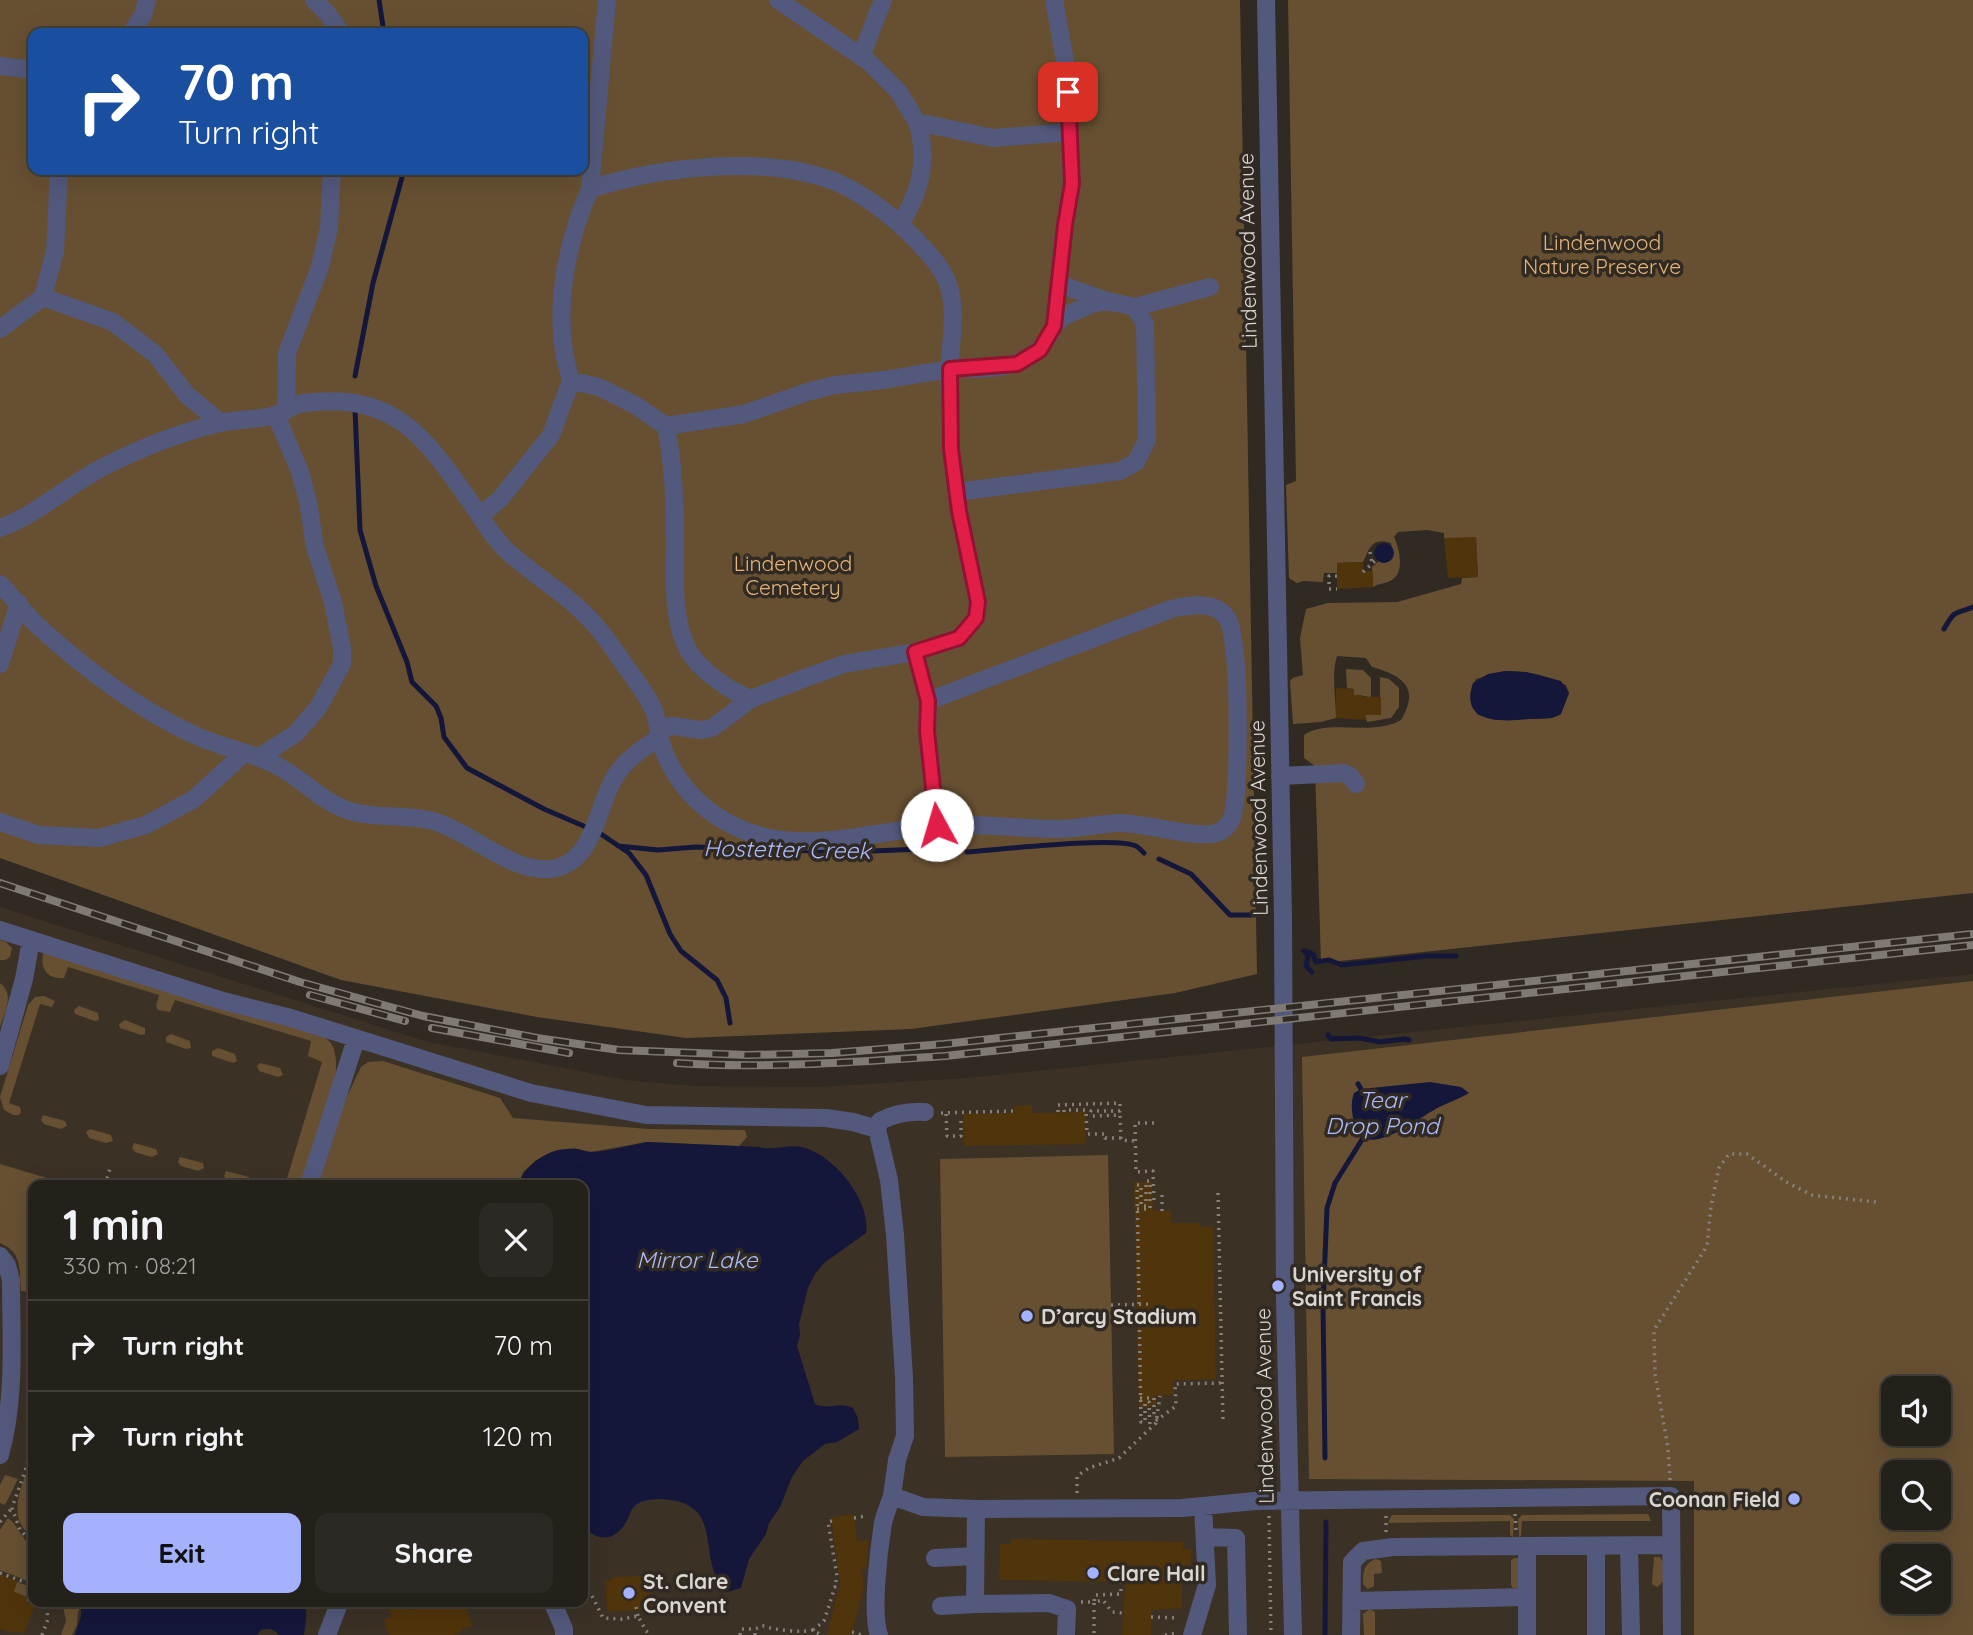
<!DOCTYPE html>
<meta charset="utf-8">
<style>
body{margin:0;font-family:Quicksand,sans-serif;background:#2c2823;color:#f1f3f6;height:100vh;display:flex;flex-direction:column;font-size:26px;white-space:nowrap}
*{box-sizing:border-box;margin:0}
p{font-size:23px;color:#a3a3a2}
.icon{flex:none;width:38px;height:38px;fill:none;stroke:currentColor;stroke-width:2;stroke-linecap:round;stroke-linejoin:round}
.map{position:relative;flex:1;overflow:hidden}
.details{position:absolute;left:28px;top:1180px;width:560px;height:427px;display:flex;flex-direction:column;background:#24201a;border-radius:14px;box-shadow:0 7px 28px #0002,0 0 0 2px #413e39}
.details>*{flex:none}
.hud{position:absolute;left:28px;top:28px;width:560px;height:147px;border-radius:14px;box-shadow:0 7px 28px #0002,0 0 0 2px #413e39;background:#1a4fa0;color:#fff;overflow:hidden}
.fabs{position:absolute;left:1881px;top:1376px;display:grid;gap:14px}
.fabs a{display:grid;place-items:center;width:70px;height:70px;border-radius:14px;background:#24201a;box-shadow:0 7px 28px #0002,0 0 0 2px #413e39;font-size:35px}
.pin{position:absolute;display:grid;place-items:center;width:60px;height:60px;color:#fff;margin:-30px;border-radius:14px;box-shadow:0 4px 10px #0006}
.me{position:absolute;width:77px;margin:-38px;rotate:354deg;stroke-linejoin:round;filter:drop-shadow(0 0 5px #0008)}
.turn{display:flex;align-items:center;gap:24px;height:147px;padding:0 35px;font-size:32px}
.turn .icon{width:91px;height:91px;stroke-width:2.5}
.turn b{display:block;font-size:49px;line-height:60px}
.round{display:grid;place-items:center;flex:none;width:74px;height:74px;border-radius:14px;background:#2c2823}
.head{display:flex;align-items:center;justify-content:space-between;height:119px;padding:0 35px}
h1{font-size:42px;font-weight:800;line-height:52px}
.button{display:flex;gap:14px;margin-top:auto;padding:14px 35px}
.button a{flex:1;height:80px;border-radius:14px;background:#a4b1fc;color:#111;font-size:28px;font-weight:800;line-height:80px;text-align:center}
.button a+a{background:#2c2823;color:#f1f3f6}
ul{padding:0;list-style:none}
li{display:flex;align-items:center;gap:21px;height:91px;padding:0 35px;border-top:2px solid #413e39}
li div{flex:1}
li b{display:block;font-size:26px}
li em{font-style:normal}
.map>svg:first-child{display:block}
.built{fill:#3b3125;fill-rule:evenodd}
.green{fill:#675032;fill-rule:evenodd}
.water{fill:#14173a}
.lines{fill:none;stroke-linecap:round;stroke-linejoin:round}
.stream{stroke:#14173a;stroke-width:5}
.building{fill:#50340b}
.path{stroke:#85807a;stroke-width:3.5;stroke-dasharray:2 5;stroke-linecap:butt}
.minor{stroke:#53597c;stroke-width:18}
.rail-casing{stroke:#7f7a74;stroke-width:8}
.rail{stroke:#302a23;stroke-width:5;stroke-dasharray:16;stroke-linecap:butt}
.route-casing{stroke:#92132f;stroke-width:18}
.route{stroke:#e11d48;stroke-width:12}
.poi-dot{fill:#a4b1fc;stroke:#302a23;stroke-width:2.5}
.labels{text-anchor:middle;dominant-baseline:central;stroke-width:7;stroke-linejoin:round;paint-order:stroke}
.park-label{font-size:21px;fill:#e6b578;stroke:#302a23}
.street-label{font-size:21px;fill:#dad6d1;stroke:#302a23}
.poi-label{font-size:21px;font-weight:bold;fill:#dad6d1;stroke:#302a23;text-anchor:start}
.water-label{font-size:23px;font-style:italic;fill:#adbafd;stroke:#302a23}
</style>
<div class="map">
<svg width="1973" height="1635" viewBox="0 0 1973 1635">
<rect width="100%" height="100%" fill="#302a23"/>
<path class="built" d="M0 907 425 1041 626 1080 694 1086 815 1087 967 1078 1973 974V1635H0ZM33 1185H583V1601H33ZM1894 1388H1939V1433H1894ZM1894 1472H1939V1517H1894ZM1894 1556H1939V1601H1894Z"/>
<path class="green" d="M0 0H1240L1257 974 1175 993 911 1029 686 1038 537 1017 341 980 0 858ZM33 33H583V170H33Z
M1288 0H1973V893L1321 963 1315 766 1304 758V735C1328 718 1371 737 1401 720 1421 687 1401 675 1372 667L1366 658 1337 656C1331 675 1336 697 1336 718L1321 722 1293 724 1290 681 1293 678 1303 675 1300 638 1306 609 1328 603 1397 602 1461 584 1462 578 1478 577 1476 538H1444V533L1427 530 1398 532 1394 537C1400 549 1405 575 1390 581 1384 584 1379 583 1373 587L1372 567 1379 561 1383 563 1393 555 1391 543C1372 537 1370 547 1363 562L1337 563V573H1324L1323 582 1303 581 1297 583 1289 578 1286 485 1296 481ZM1505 671C1527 671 1546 675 1566 685L1569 693 1564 706 1553 718 1533 719 1478 715C1469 704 1469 692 1476 679Z
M1346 669 1363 670 1371 678V697L1354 695V689L1347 688Z
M1380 677 1389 679 1399 688V707L1391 718 1367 722 1365 715H1380Z
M0 940 6 942 12 948 10 957 5 960H0Z
M45 948 324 1037C330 1041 334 1046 335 1054 342 1086 313 1152 303 1185H285L322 1062 308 1056 311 1041 175 1000 170 1012 158 1010 156 1006 159 995 68 967 64 978C45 980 38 965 45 948Z
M1973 981V1635H1694V1481L1309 1479 1302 1057ZM1460 1098C1450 1103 1438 1106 1429 1112 1407 1126 1385 1146 1358 1134L1352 1109ZM1894 1388H1939V1433H1894ZM1894 1472H1939V1517H1894ZM1894 1556H1939V1601H1894Z
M0 983C15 994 5 1012 0 1027Z
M44 996 55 1001 52 1007 40 1004 9 1103 20 1107 21 1112 19 1115H13L4 1110 0 1097 28 1005 35 997Z
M79 1006 98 1013 99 1020 95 1021 75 1014 74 1010Z
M125 1020 145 1028V1034L141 1035 120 1028 119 1024Z
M171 1034 190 1041 191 1048 186 1049 166 1042V1037Z
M218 1048 235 1054 237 1061 233 1063 212 1056V1051Z
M383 1061 500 1098 513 1118 648 1129 745 1130 747 1137 739 1146 647 1142 590 1152 574 1148 536 1160 523 1172 518 1185H316L338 1115 361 1067 368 1062Z
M260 1063 280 1068 283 1075 278 1077 259 1071 257 1066Z
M43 1115 65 1121 67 1126 61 1129 44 1124 41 1120Z
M90 1129 111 1135 113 1141 106 1143 89 1138 86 1132Z
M134 1143 156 1149 158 1154 152 1157 135 1152 132 1148Z
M1108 1155 1114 1454 945 1457 940 1159Z
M180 1157 203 1163 204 1168 198 1171 181 1166 178 1162Z
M0 1164 70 1185H33V1292L21 1291C19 1270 23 1252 0 1243Z
M226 1171 249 1177 250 1182C243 1187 228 1183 224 1176Z
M33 1452V1534L30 1535C3 1514 27 1477 33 1452Z
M5 1475 18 1479 5 1505 0 1503V1485Z
M1648 1514 1651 1521H1522L1521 1536 1519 1537 1518 1519 1522 1515Z
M1392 1515H1510L1514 1519 1513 1537 1510 1535V1521L1388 1523Z
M8 1518C18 1525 22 1540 33 1548V1583L0 1570V1530Z
M1654 1557H1660L1663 1562 1664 1581 1657 1587 1652 1584Z
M1514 1558H1520V1588H1513L1511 1585V1560Z
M1376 1559 1381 1561 1382 1573 1374 1574V1586L1368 1589 1363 1584C1363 1572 1364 1563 1376 1559Z
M17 1582 33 1588V1603L26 1601 27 1597 13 1592Z
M62 1601H86L78 1611 77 1625 72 1635H61L66 1621Z
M1370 1609 1375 1612V1635H1364L1363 1614Z"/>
<path class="water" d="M1374 553a10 10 0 1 1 20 0a10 10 0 1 1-20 0Z
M1505 671 1526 672 1561 681 1569 693 1561 714C1552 720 1540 718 1529 719 1501 722 1459 724 1473 683L1488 674Z
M1430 1082 1461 1087 1469 1093C1457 1100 1445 1103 1434 1110 1417 1119 1365 1161 1355 1126 1352 1115 1350 1104 1354 1093L1361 1089Z
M647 1142 759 1147C774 1151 787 1144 802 1147 833 1154 871 1200 866 1233L824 1263 815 1274 808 1288 799 1324 800 1335 797 1346 815 1404C828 1410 840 1402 853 1408L858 1418 859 1429 837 1442 825 1444 803 1461 792 1477 780 1507 769 1523 766 1534 749 1559 741 1588 727 1592C693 1560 729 1504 663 1499 654 1499 639 1499 633 1508 630 1511 629 1518 626 1522 615 1542 597 1542 583 1526V1185H518C526 1163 551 1146 575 1149 581 1149 586 1152 592 1152 610 1151 630 1145 647 1142Z
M81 1601H303C309 1610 305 1625 304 1635H279C274 1629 269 1628 261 1630L257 1635H75L81 1616Z"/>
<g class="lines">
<path class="stream" d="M379 0 384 33
M355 376 373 283 404 170
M355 409 360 530 376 586 407 662 412 682 436 706 441 718 444 737 467 768 544 809 586 827
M1944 629C1956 608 1954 615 1973 607
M598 832 629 853 646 875 670 934 681 951 717 980 726 998 730 1023
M618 846 658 850 696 847 846 852 923 849 956 853
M967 852C996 850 1116 836 1136 846 1139 848 1142 851 1144 853
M1159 859 1191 874 1230 915H1252
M1304 951 1308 956 1306 966 1312 972
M1306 951 1313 954 1316 962 1329 960 1342 965 1427 956H1456
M1328 1035 1331 1039 1359 1038 1380 1042 1404 1039 1409 1040
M1358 1084 1361 1089
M1325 1458 1323 1305 1327 1208 1335 1183 1363 1138
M1325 1635 1326 1522"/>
</g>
<path class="building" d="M1476 537 1478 577 1448 578 1444 538Z
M1363 562V571H1373V587L1337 589V563Z
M1336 688 1354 689V695H1363V697H1381V715H1365V720L1336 718Z
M1032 1105V1113L1085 1112V1144L964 1146 963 1114 1014 1113V1106Z
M1134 1182H1152L1153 1211H1171V1223H1200V1227H1213L1216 1379 1174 1380V1395L1156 1396V1407H1139Z
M854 1514 857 1541 869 1540 866 1569H862L864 1588 851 1635H827L840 1584 831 1517Z
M1011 1539 1183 1542V1549H1191L1190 1583H1182V1608L1151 1610V1635H1122L1125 1582 999 1580 1000 1544H1011Z
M0 1575 17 1581 14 1592 27 1597 26 1602 35 1604 24 1634 15 1631 14 1634 0 1629Z
M644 1576V1579H651L653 1609 607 1612 605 1581 612 1580V1577Z
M438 1601H464L472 1626 461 1629 462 1632 454 1635H389L384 1619 392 1617 389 1608 407 1602 409 1611Z"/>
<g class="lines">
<path class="path" d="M1370 552 1372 564
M1363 572 1377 559
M1337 576H1329V589H1337
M1058 1112V1105L1120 1103V1111H1091L1092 1116 1120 1115 1121 1140 1135 1141
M1064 1112V1110H1086L1087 1134H1105V1138H1121
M941 1113 1013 1111
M946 1114 947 1136H961V1118H963
M1154 1123H1135L1136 1172 1153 1171 1154 1202
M105 1185 111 1165
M1218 1193 1223 1421
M1162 1195V1211
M1137 1209H1150V1181H1146V1206H1141V1185H1137L1141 1422H1145V1402H1149L1150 1428
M1111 1305 1151 1304
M1140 1398H1154V1413L1157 1420 1176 1406 1175 1384 1222 1383
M33 1441 26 1468 12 1508 20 1530 33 1543
M1670 1480 1668 1448 1655 1374 1654 1330 1707 1246 1711 1206 1719 1168 1729 1154H1747L1788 1183 1812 1195 1876 1202
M1077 1493V1476L1089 1468 1119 1458 1156 1423 1160 1396
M1515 1514 1516 1531
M1269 1516 1271 1635
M1386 1516V1532
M854 1518 866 1516
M832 1521 828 1522 837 1576 835 1587
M0 1522 12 1508
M0 1573 33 1585
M1121 1582V1594L1095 1595 1094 1602 1103 1600 1112 1612 1122 1613
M592 1596 603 1618 622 1619 638 1616 646 1631 652 1635
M1081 1602H1094V1635
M636 1607 638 1616
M1151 1617 1179 1618
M813 1630 824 1621 835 1587 839 1589
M852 1632 862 1635
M42 1635 48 1619 46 1601
M740 1635 741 1629H755
M755 1635V1629L763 1626C774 1630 803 1633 813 1630L821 1635
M1165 1635 1176 1633"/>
<path class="minor" d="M314 0 327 13 341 33
M778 0 868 61 898 91 917 122
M1054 0 1067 72 1069 132
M1266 0 1283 918 1285 1299 1293 1635
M131 33 143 15 147 0
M861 57 883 0
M0 66 33 70
M59 170 55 251 43 297 113 322 155 354 187 395 221 423
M590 189C569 237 557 292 563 344 564 356 568 369 571 381L599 387 635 405 666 426 744 414 807 392 835 385 884 380 949 369C951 342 957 310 948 284 941 265 924 248 910 234 890 214 862 193 836 182 767 154 658 167 590 189L607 0
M900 224C921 192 929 159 917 122L993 138 1069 132 1072 184 1065 225 1054 326C1033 374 994 367 949 369L951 449 959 511 978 602 976 618 959 638 915 652 928 701 927 731 937 825
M1059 284 1104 300
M1054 326 1064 316 1092 304 1107 301 1135 307 1210 287
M0 329 43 297
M286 411 287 353 320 267 329 227 332 170
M666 426C673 462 675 497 675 533 676 572 670 615 688 650 699 670 731 692 751 699
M957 492 1120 471 1136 462 1147 440 1145 324 1135 307
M480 516 501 498 551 435 571 381
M0 528C39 514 69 484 105 466 141 448 181 432 220 423 237 419 255 420 272 416 283 413 293 404 304 403 399 391 428 442 476 510 486 525 495 540 508 552 536 577 570 596 595 625 607 638 616 653 626 667 636 681 648 696 654 711 659 725 659 740 665 754 688 807 738 839 796 841 842 843 889 830 935 826 976 822 1016 829 1057 829 1077 829 1098 824 1118 823 1145 822 1203 842 1221 831 1229 826 1233 818 1234 809 1239 781 1241 639 1227 618 1215 600 1188 605 1171 609L928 701
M0 584C13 597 25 614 39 627 82 666 137 708 190 733 218 747 248 751 274 764 301 777 321 802 350 811 379 820 411 813 439 823 476 836 521 880 560 867 596 855 598 802 616 775 627 758 644 748 660 737
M0 664 19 603
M658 728 673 726 701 730 712 728 751 699 805 678 844 664 915 652
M259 757 295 734 318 708 342 664V648L333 602 315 547 308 502 300 472 276 415
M1280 776 1344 773 1350 776 1356 784
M0 822 39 835 99 838 146 825 194 799 243 754
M0 930 223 1001 291 1018 531 1093 646 1115 826 1118 853 1122 877 1129 889 1180 895 1235 904 1377 905 1436 897 1460 892 1496
M0 1066 24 979 31 940
M877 1129 880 1121C894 1114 909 1111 925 1112
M309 1185 356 1039
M0 1256 7 1265 11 1280C11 1339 16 1397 0 1455
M1205 1537 1236 1538 1238 1635
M1527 1546V1635
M1596 1546V1635
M1629 1546 1631 1635
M935 1558 975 1556
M552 1601 564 1629V1635
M1352 1601 1527 1597
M941 1606 975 1604
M327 1635 340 1601
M879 1635C871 1613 879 1548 883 1523 885 1514 889 1505 892 1496L923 1507 976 1509
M1066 1635 1067 1609 1049 1603 975 1604 976 1509 1182 1508 1255 1501 1671 1496 1672 1635
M1192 1635 1207 1585 1203 1506
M1351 1635 1352 1562 1363 1551 1393 1547 1671 1545"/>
<defs>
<path id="rail" d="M0 883 300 982 423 1016 537 1038 619 1050 747 1055 832 1053 944 1044 1973 934
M310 995 405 1021
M432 1028 569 1053
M677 1063C767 1069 856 1062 945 1056L1973 945"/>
</defs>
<use href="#rail" class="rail-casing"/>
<use href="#rail" class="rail"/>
</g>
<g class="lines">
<defs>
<path id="route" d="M937 825 927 731 928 701 915 652 959 638 976 618 978 602 959 511 951 449 950 369 1017 364 1040 350 1054 326 1065 225 1072 184 1068 92"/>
</defs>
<use href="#route" class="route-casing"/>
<use href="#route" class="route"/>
</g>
<g class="poi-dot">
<circle cx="1278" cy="1286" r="7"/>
<circle cx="1027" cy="1316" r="7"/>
<circle cx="1794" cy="1499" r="7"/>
<circle cx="1093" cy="1573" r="7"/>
<circle cx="629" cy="1593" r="7"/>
</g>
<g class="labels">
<g class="park-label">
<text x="1602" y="242">Lindenwood<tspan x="1602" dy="24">Nature Preserve</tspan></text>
<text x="793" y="563">Lindenwood<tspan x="793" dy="24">Cemetery</tspan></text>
</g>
<g class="street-label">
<text transform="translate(1247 251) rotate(-91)">Lindenwood Avenue</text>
<text transform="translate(1258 818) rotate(-91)">Lindenwood Avenue</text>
<text transform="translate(1264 1406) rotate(-91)">Lindenwood Avenue</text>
</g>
<g class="poi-label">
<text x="1292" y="1274">University of<tspan x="1292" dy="24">Saint Francis</tspan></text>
<text x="1041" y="1316">D’arcy Stadium</text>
<text x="1780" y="1499" text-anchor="end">Coonan Field</text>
<text x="1107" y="1573">Clare Hall</text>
<text x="643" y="1581">St. Clare<tspan x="643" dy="24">Convent</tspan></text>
</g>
<g class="water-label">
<text transform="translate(787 849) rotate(1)">Hostetter Creek</text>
<text x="1382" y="1099">Tear<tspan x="1382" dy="26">Drop Pond</tspan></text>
<text x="697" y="1259">Mirror Lake</text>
</g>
</g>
</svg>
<div class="fabs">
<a><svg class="icon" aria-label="sound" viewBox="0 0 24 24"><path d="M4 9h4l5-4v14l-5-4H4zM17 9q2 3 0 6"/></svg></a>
<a><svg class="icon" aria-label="search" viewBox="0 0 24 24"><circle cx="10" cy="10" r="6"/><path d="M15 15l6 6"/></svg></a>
<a><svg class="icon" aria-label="layers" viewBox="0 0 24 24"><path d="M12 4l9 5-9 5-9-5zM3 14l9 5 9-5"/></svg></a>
</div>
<div class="pin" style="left:1068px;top:92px;background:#d93025"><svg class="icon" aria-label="arrive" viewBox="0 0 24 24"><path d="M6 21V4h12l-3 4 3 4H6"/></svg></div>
<svg class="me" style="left:937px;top:825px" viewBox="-20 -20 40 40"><circle r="19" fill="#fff"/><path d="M0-13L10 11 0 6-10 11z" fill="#e11d48"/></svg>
<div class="hud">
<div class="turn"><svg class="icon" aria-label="right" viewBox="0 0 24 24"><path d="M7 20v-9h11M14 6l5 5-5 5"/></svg><div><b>70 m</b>Turn right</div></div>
</div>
<section class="details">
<div class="head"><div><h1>1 min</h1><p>330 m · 08:21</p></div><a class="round"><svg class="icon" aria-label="close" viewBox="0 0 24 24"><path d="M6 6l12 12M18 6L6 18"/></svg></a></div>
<ul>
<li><svg class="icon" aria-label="right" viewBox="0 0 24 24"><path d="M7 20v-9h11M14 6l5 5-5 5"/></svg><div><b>Turn right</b></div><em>70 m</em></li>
<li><svg class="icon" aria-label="right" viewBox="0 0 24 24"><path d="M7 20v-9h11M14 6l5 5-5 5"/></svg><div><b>Turn right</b></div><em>120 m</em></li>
</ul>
<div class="button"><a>Exit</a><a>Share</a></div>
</section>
</div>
